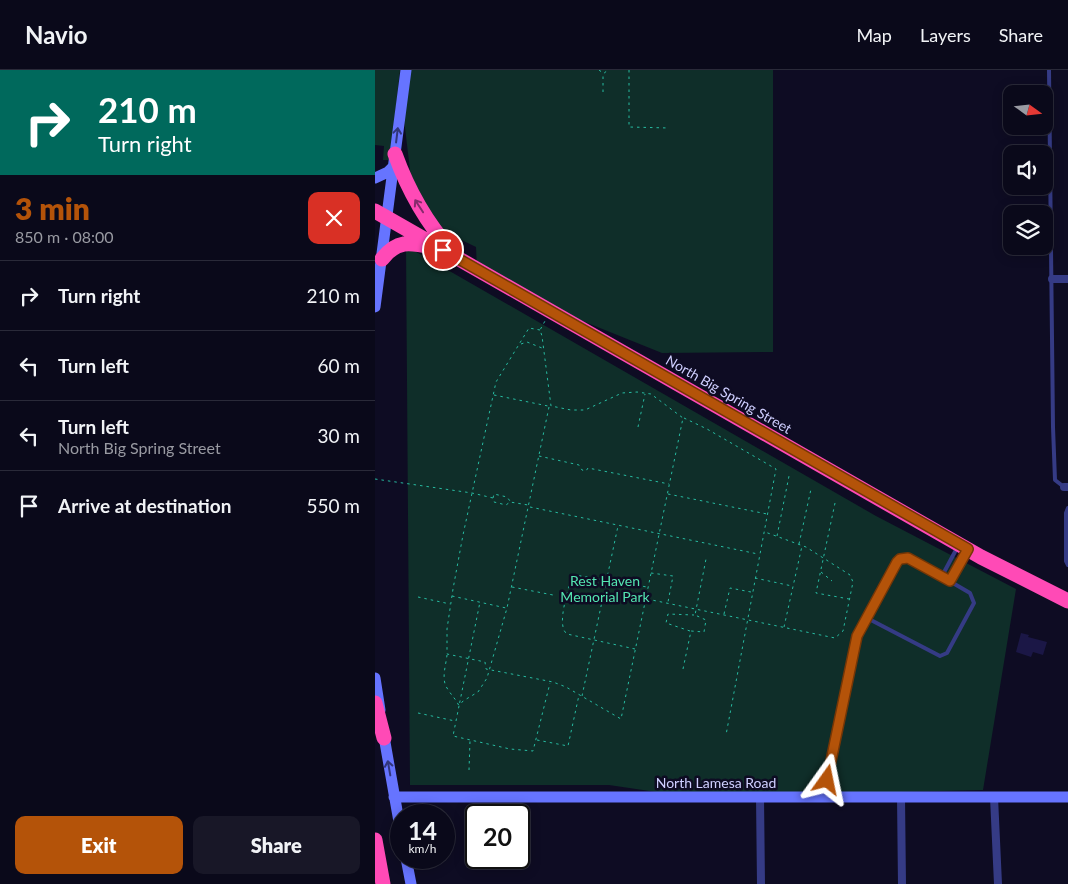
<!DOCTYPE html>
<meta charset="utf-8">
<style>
body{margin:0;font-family:Lato,sans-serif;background:#181727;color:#f1f3f6;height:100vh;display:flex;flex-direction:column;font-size:19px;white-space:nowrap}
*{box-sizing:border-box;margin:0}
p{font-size:16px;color:#999aa2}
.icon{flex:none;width:28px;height:28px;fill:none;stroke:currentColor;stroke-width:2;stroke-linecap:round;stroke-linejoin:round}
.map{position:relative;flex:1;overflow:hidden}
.panel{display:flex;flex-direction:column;background:#0a091a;width:375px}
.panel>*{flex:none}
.banner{background:#00695c;color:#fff;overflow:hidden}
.needle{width:32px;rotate:105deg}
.controls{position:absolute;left:628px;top:15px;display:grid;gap:10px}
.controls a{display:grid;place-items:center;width:50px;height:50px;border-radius:10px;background:#0a091a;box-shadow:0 2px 12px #0003,0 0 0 1px #2a2a39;font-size:25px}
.speed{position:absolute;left:15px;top:734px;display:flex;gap:10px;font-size:25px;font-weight:700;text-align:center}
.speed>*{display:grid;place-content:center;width:65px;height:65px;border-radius:50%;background:#0a091a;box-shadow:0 2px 12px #0003,0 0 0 1px #2a2a39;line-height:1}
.speed small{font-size:12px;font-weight:400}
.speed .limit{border:2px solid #111;border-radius:8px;background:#fff;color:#111}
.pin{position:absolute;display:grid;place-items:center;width:42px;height:42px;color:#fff;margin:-21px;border:2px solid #fff;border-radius:50%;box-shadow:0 1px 5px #0007}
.me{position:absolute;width:55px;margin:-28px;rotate:12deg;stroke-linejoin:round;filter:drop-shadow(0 0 4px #0008)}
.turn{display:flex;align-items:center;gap:18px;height:105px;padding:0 15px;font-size:22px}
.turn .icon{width:65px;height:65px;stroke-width:2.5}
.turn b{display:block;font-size:35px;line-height:42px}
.round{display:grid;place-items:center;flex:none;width:52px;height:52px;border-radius:10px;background:#181727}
.headline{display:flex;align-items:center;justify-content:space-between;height:85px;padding:0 15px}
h1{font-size:30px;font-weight:800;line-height:38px;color:#b45309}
.button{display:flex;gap:10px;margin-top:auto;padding:10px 15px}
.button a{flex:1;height:58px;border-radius:10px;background:#b45309;color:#fff;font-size:20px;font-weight:800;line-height:58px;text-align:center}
.button a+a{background:#181727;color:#f1f3f6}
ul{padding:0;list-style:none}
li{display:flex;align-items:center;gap:15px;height:70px;padding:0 15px;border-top:1px solid #2a2a39}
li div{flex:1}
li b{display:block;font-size:19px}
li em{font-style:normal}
header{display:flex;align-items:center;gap:30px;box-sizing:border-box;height:70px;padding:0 25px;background:#0a091a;border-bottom:1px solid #2a2a39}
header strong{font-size:24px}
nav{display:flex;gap:28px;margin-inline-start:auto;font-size:18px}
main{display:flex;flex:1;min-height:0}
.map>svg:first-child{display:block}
.green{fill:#0f2e29}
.building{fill:#1b1746}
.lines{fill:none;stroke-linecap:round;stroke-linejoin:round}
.path{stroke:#27bba1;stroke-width:1;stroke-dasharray:2.5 4;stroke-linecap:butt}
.lane{stroke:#353b85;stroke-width:4}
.street{stroke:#353b85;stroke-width:8}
.secondary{stroke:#6674ff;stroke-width:11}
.highway{stroke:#ff4ab6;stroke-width:15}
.oneway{stroke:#31367b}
.oneway2{stroke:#862b6c}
.route-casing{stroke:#753606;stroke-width:12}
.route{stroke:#b45309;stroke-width:9}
.labels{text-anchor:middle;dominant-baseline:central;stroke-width:5;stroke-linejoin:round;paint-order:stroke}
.street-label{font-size:14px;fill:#cfcfff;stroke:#0e0c23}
.park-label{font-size:14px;fill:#54e6b1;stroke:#0e0c23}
</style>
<header>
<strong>Navio</strong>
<nav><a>Map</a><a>Layers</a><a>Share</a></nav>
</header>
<main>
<section class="panel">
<div class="banner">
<div class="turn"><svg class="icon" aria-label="right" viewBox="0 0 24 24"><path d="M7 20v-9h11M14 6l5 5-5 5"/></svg><div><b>210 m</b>Turn right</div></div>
</div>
<div class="headline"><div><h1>3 min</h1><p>850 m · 08:00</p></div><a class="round" style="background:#d93025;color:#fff"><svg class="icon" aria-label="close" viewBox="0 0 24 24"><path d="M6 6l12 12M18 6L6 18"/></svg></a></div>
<ul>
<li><svg class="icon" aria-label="right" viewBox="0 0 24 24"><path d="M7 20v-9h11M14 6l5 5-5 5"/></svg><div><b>Turn right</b></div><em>210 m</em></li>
<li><svg class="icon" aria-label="left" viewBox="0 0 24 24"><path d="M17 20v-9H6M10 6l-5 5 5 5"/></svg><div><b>Turn left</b></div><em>60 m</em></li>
<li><svg class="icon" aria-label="left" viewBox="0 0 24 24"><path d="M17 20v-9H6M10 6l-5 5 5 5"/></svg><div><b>Turn left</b><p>North Big Spring Street</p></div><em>30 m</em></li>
<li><svg class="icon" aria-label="arrive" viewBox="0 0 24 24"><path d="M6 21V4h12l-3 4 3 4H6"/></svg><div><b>Arrive at destination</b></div><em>550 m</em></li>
</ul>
<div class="button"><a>Exit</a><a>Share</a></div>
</section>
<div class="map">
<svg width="693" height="814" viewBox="0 0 693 814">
<rect width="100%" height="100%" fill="#0e0c23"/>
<path class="green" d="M0 0H25L15 90H8L9 76 0 75Z
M35 0H398V282L287 283 153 229 102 199 101 177 68 161 38 125 28 41Z
M31 176 501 446 641 519 608 720 395 725 295 724 234 715H35Z"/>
<path class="building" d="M646 563 654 565 653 567 672 572 668 585 658 582 656 587 641 582Z"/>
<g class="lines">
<path class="path" d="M224 0 228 3
M254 0V57L294 58
M228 22V4L233 0
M165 260 154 258 121 312 88 465 78 519 72 559V584L110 592 111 599 178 612 191 617 246 649 308 348 276 324 262 322 247 323 210 340H196L176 336 167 266 165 260 170 251
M146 274 152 272 167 278
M119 325 173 336
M174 337 132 538 112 608 103 622 88 631 84 636 78 666 135 679 158 681 175 613
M309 348 332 359 401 399 351 665
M263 357 270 324
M164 386 204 395 207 400 211 401 213 398 294 414
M0 409 97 423 118 428 119 432 131 435 135 432 153 435
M293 424 392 444
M118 428 119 424 132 427 135 431
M460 433 441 523 474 529
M155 437 383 484
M402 466 414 406
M424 474 436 419
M446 502 457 511
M276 503 298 506 293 532
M380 508 417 516
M137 517 178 525
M77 526 131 538
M43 527 75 534
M272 529 460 568 468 561 478 512 475 505 431 477 390 462
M349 544 355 518 376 522
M409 557 427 476
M315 561 291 553 293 544 319 545
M260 579 192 564C181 556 193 521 196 509L200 505 272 517
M72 585C71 595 66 609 72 618 76 625 81 629 84 636L105 532
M308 599 316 561 329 562 331 550 320 545 331 489
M207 626 243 456
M43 643 80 651
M162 670 193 676 204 625
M94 700 95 671"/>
<path class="lane" d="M674 0 678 357 680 410 689 417
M693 438 691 443V491L693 495
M567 506 582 478
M575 511 591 482
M449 725 482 566 522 492 529 488 540 491 595 523 599 533 572 583 565 586 492 548"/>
<path class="street" d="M677 209H693
M689 417H693
M385 727 386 814
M526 727 527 814
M619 727 623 814"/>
<path class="secondary" d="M0 108 13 102 19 96
M0 237 31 0
M0 608 5 640
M8 661 26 763
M19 727H693
M31 788 36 814"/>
<path class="highway" d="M20 84C33 120 50 151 76 180
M0 141 606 487 693 531
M7 189C22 170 34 172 57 177
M0 633 9 668
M0 770 8 814"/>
</g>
<defs><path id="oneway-shaft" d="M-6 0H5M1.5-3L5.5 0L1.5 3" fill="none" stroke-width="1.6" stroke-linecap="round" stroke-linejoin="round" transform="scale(1.25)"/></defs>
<g class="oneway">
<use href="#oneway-shaft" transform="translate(22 65) rotate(-83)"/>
<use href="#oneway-shaft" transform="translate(14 698) rotate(-100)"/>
</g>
<use class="oneway2" href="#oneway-shaft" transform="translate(44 136) rotate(-123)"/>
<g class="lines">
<defs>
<path id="route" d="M68 180 593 479 575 511 533 488 525 489 522 492 482 566 452 710"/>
</defs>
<use href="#route" class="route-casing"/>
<use href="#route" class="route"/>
</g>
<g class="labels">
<g class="street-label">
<text transform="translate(354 324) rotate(30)">North Big Spring Street</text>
<text x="341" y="712">North Lamesa Road</text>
</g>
<g class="park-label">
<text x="230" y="510">Rest Haven<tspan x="230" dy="16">Memorial Park</tspan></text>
</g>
</g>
</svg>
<div class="controls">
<a><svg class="needle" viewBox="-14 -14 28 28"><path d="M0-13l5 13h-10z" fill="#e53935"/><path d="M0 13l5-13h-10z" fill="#999aa2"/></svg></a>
<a><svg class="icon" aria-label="sound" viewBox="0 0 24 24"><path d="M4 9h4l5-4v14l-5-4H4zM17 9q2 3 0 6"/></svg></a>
<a><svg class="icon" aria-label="layers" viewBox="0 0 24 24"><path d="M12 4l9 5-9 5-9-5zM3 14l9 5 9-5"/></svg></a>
</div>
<div class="speed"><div>14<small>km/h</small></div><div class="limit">20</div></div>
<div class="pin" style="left:68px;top:180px;background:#d93025"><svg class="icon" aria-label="arrive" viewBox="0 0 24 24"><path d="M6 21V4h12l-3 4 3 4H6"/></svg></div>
<svg class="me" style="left:452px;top:710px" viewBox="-20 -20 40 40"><path d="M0-17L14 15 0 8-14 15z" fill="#b45309" stroke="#fff" stroke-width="4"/></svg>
</div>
</main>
